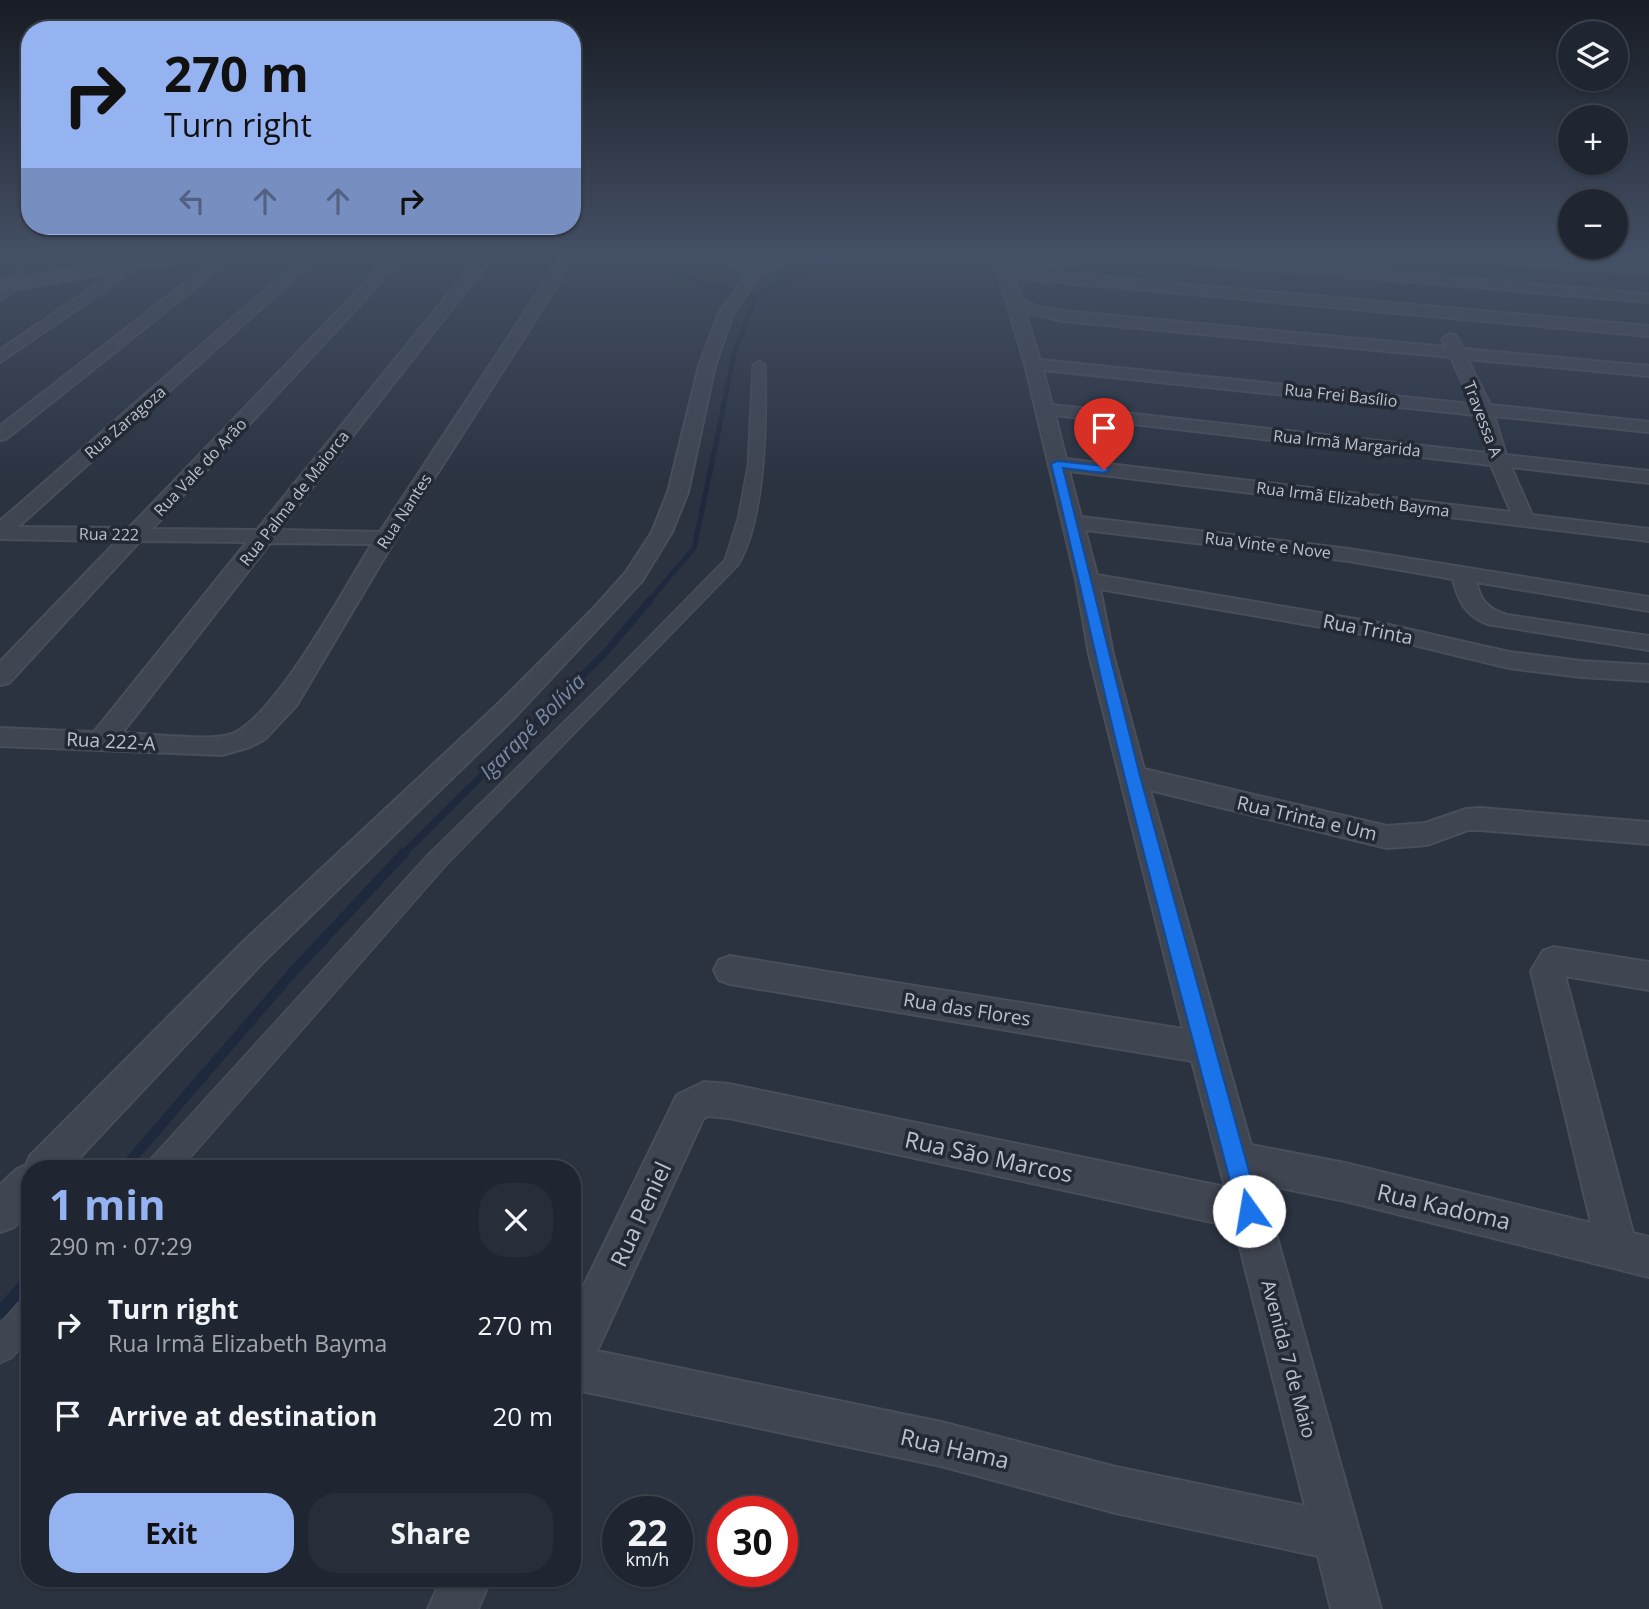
<!DOCTYPE html>
<meta charset="utf-8">
<style>
body{margin:0;font-family:"Open Sans",sans-serif;background:#282e39;color:#f1f3f6;height:100vh;display:flex;flex-direction:column;font-size:26px;white-space:nowrap}
*{box-sizing:border-box;margin:0}
p{font-size:23px;color:#a2a5ab}
.icon{flex:none;width:38px;height:38px;fill:none;stroke:currentColor;stroke-width:2;stroke-linecap:round;stroke-linejoin:round}
.map{position:relative;flex:1;overflow:hidden}
.details{position:absolute;left:21px;top:1160px;width:560px;height:427px;display:flex;flex-direction:column;background:#202631;border-radius:28px;box-shadow:0 2px 5px #0004,0 0 0 2px #3d434d}
.details>*{flex:none}
.banner{position:absolute;left:21px;top:21px;width:560px;height:214px;border-radius:28px;box-shadow:0 2px 5px #0004,0 0 0 2px #3d434d;background:#95b2f1;color:#111;overflow:hidden}
.fabs{position:absolute;left:1558px;top:21px;display:grid;gap:14px}
.fabs a{display:grid;place-items:center;width:70px;height:70px;border-radius:50%;background:#202631;box-shadow:0 2px 5px #0004,0 0 0 2px #3d434d;font-size:35px}
.speed{position:absolute;left:602px;top:1496px;display:flex;gap:14px;font-size:35px;font-weight:700;text-align:center}
.speed>*{display:grid;place-content:center;width:91px;height:91px;border-radius:50%;background:#202631;box-shadow:0 2px 5px #0004,0 0 0 2px #3d434d;line-height:1}
.speed small{font-size:18px;font-weight:400}
.speed .limit{border:10px solid #d22;background:#fff;color:#111}
.pin{position:absolute;display:grid;place-items:center;width:60px;height:60px;color:#fff;margin:-72px -30px;border-radius:50% 50% 50% 0;rotate:-45deg;box-shadow:0 0 7px #0007}
.pin .icon{rotate:45deg}
.me{position:absolute;width:77px;margin:-38px;rotate:347deg;stroke-linejoin:round;filter:drop-shadow(0 0 5px #0008)}
.turn{display:flex;align-items:center;gap:24px;height:147px;padding:0 28px;font-size:32px}
.turn .icon{width:91px;height:91px;stroke-width:2.5}
.turn b{display:block;font-size:49px;line-height:60px}
.lanes{display:flex;align-items:center;height:66px;padding:0 28px;background:#0003;justify-content:center;gap:35px;direction:ltr}
.lanes .off{opacity:.35}
.round{display:grid;place-items:center;flex:none;width:74px;height:74px;border-radius:28px;background:#282e39}
.summary{display:flex;align-items:center;justify-content:space-between;height:119px;padding:0 28px}
h1{font-size:42px;font-weight:700;line-height:52px;color:#95b2f1}
.primary-button{display:flex;gap:14px;margin-top:auto;padding:14px 28px}
.primary-button a{flex:1;height:80px;border-radius:28px;background:#95b2f1;color:#111;font-size:28px;font-weight:700;line-height:80px;text-align:center}
.primary-button a+a{background:#282e39;color:#f1f3f6}
ul{padding:0;list-style:none}
li{display:flex;align-items:center;gap:21px;height:91px;padding:0 28px}
li div{flex:1}
li b{display:block;font-size:26px}
li em{font-style:normal}
.map>svg:first-child{display:block}
.lines{fill:none;stroke-linecap:round;stroke-linejoin:round}
.stream-far4{stroke:#1e293e;stroke-width:4.5}
.stream-far3{stroke:#1e293e;stroke-width:5}
.stream-far2{stroke:#1e293e;stroke-width:7}
.stream-far1{stroke:#1e293e;stroke-width:10}
.stream{stroke:#1e293e;stroke-width:12}
.service-casing{stroke:#484e5a;stroke-width:4}
.pedestrian-casing{stroke:#484e5a;stroke-width:3}
.minor-casing{stroke:#484e5a;stroke-width:4}
.tertiary-casing{stroke:#484e5a;stroke-width:4}
.secondary-casing{stroke:#484e5a;stroke-width:4}
.service{fill:#3f4551;fill-rule:evenodd}
.pedestrian{fill:#3f4551;fill-rule:evenodd}
.minor{fill:#3f4551;fill-rule:evenodd}
.tertiary{fill:#3f4551;fill-rule:evenodd}
.secondary{fill:#4d5463;fill-rule:evenodd}
.route{fill:#1a73e8;stroke:#114b97;stroke-width:2}
.labels{text-anchor:middle;dominant-baseline:central;stroke-width:7;stroke-linejoin:round;paint-order:stroke}
.far-street-label{font-size:16px;fill:#bcc1cb;stroke:#232a36}
.street-label{font-size:19px;fill:#bcc1cb;stroke:#232a36}
.water-label{font-size:21px;font-style:italic;fill:#7989a5;stroke:#232a36}
.near-street-label{font-size:23px;fill:#bcc1cb;stroke:#232a36}
</style>
<div class="map">
<svg width="1649" height="1609" viewBox="0 0 1649 1609">
<rect width="100%" height="100%" fill="#2b3341"/>
<g class="lines">
<path class="stream-far4" d="M639 256 699 283 756 297
M723 407 735 351 756 297 787 277 850 256"/>
<path class="stream-far3" d="M648 602 694 548 724 405"/>
<path class="stream-far2" d="M402 855 605 653 650 600"/>
<path class="stream-far1" d="M123 1169 292 973 404 853"/>
<path class="stream" d="M0 1312 30 1278"/>
<defs>
<path id="service" d="M36 256H46L29 261 23 267 25 276 20 277 17 265 25 259Z
M133 256H140V257L137 259Z"/>
<path id="pedestrian" d="M759 361 765 365C767 419 766 519 738 565L444 867 180 1169H147L151 1159 428 855 607 680 725 560 738 519 748 466 753 365Z
M30 1299V1338L11 1358 0 1363V1324L19 1303Z"/>
<path id="minor" d="M220 256H235L6 439 0 440V426Z
M304 256H319L18 527 129 528 391 256H405L152 529 257 530 479 256H493L279 530 380 532 562 256H576L396 538 296 706 265 739 250 747 222 755 0 746V728L94 732 247 542 140 541 9 683 0 685V662L117 541 0 539V521ZM270 543 372 544C345 587 273 722 229 735 208 741 147 734 122 733Z
M707 256H728L758 265 787 256H807L763 272 733 313 715 366 688 492 672 532 642 581 515 717 264 961 69 1169H30V1210L14 1227 0 1232V1185L17 1169 26 1165 30 1156 242 943 497 705 592 610 626 572 652 532 668 492 699 366 719 313 750 271Z
M1148 256H1201L1649 294V302L1155 260Z
M1454 256H1513L1649 266V274L1461 260Z
M1003 259 1008 260 1012 269 1649 326V336L1014 278 1021 298 1038 307 1063 311 1446 347 1442 339 1450 334 1456 336 1463 349 1649 366V376L1467 359 1490 405 1649 422V432L1494 416 1506 455 1649 471V483L1511 467 1532 515 1649 529V541L1069 471 1081 517 1349 549 1649 597V611L1476 582C1481 602 1488 609 1507 615L1649 636V650L1487 624C1465 615 1458 600 1453 579L1349 561 1085 530 1097 575 1385 624 1509 652 1581 661 1649 665V681L1581 677 1509 668 1385 638 1100 589 1113 654 1144 769 1387 826 1425 823 1466 809 1480 808 1649 822V844L1480 830H1468L1427 845 1387 848 1150 790 1251 1145 1345 1163 1591 1223 1531 971 1543 951 1554 947 1649 962V990L1565 976 1633 1233 1649 1237V1277L1345 1201 1262 1184 1381 1609H1331L1318 1556 1116 1513 941 1466 572 1389V1310L677 1095 704 1082 729 1084 1225 1187 1192 1061 730 984 719 980 714 970 719 960 730 956 1183 1029 1089 654 1076 580 1025 364 998 273 996 263ZM1025 312 1063 321 1451 357 1472 404 1040 360ZM1043 370 1476 415 1487 453 1052 405ZM1055 415 1491 465 1511 512 1066 459ZM708 1116 729 1118 1235 1227 1305 1506 1116 1467 941 1422 597 1351 703 1119Z
M133 260 138 261V267L0 362V350Z
M20 278 25 279V285L0 299V289Z
M442 1578H491L478 1609H428Z"/>
<path id="tertiary" d="M993 256 1010 258 1117 256 1109 261 1003 268 997 266Z"/>
<path id="secondary" d="M147 256H188L179 262 0 292V280Z"/>
</defs>
<use href="#service" class="service-casing"/>
<use href="#pedestrian" class="pedestrian-casing"/>
<use href="#minor" class="minor-casing"/>
<use href="#tertiary" class="tertiary-casing"/>
<use href="#secondary" class="secondary-casing"/>
<use href="#service" class="service"/>
<use href="#pedestrian" class="pedestrian"/>
<use href="#minor" class="minor"/>
<use href="#tertiary" class="tertiary"/>
<use href="#secondary" class="secondary"/>
</g>
<linearGradient id="sky" x2="0" y2="1"><stop stop-color="#181c24"/><stop offset="0.53" stop-color="#445065"/><stop offset="1" stop-color="#445065" stop-opacity="0"/></linearGradient>
<rect width="1649" height="481" fill="url(#sky)"/>
<path class="route" d="M1057 461 1104 466 1110 470 1104 473 1063 468 1140 776 1260 1211 1257 1219 1249 1222 1241 1219 1238 1211C1200 1066 1160 920 1124 774 1098 671 1077 567 1051 464Z"/>
<g class="labels">
<g class="far-street-label">
<text transform="translate(1341 395) rotate(6)">Rua Frei Basílio</text>
<text transform="translate(1483 419) rotate(69)">Travessa A</text>
<text transform="translate(125 422) rotate(-41)">Rua Zaragoza</text>
<text transform="translate(1347 443) rotate(6)">Rua Irmã Margarida</text>
<text transform="translate(200 467) rotate(-47)">Rua Vale do Arão</text>
<text transform="translate(294 498) rotate(-52)">Rua Palma de Maiorca</text>
<text transform="translate(1353 499) rotate(7)">Rua Irmã Elizabeth Bayma</text>
<text transform="translate(404 511) rotate(-57)">Rua Nantes</text>
<text transform="translate(109 534) rotate(1)">Rua 222</text>
<text transform="translate(1268 545) rotate(7)">Rua Vinte e Nove</text>
</g>
<g class="street-label">
<text transform="translate(1368 629) rotate(11)">Rua Trinta</text>
<text transform="translate(111 741) rotate(3)">Rua 222-A</text>
<text transform="translate(1307 818) rotate(13)">Rua Trinta e Um</text>
<text transform="translate(967 1009) rotate(9)">Rua das Flores</text>
<text transform="translate(1289 1359) rotate(75)">Avenida 7 de Maio</text>
</g>
<g class="water-label">
<text transform="translate(532 726) rotate(-45)">Igarapé Bolívia</text>
</g>
<g class="near-street-label">
<text transform="translate(989 1156) rotate(12)">Rua São Marcos</text>
<text transform="translate(1444 1206) rotate(13)">Rua Kadoma</text>
<text transform="translate(640 1214) rotate(-65)">Rua Peniel</text>
<text transform="translate(955 1448) rotate(13)">Rua Hama</text>
</g>
</g>
</svg>
<div class="fabs">
<a><svg class="icon" aria-label="layers" viewBox="0 0 24 24"><path d="M12 4l9 5-9 5-9-5zM3 14l9 5 9-5"/></svg></a>
<a>+</a>
<a>−</a>
</div>
<div class="speed"><div>22<small>km/h</small></div><div class="limit">30</div></div>
<div class="pin" style="left:1104px;top:470px;background:#d93025"><svg class="icon" aria-label="arrive" viewBox="0 0 24 24"><path d="M6 21V4h12l-3 4 3 4H6"/></svg></div>
<svg class="me" style="left:1249px;top:1211px" viewBox="-20 -20 40 40"><circle r="19" fill="#fff"/><path d="M0-13L10 11 0 6-10 11z" fill="#1a73e8"/></svg>
<div class="banner">
<div class="turn"><svg class="icon" aria-label="right" viewBox="0 0 24 24"><path d="M7 20v-9h11M14 6l5 5-5 5"/></svg><div><b>270 m</b>Turn right</div></div>
<div class="lanes"><svg class="icon off" aria-label="left" viewBox="0 0 24 24"><path d="M17 20v-9H6M10 6l-5 5 5 5"/></svg><svg class="icon off" aria-label="ahead" viewBox="0 0 24 24"><path d="M12 20V5M6 11l6-6 6 6"/></svg><svg class="icon off" aria-label="ahead" viewBox="0 0 24 24"><path d="M12 20V5M6 11l6-6 6 6"/></svg><svg class="icon" aria-label="right" viewBox="0 0 24 24"><path d="M7 20v-9h11M14 6l5 5-5 5"/></svg></div>
</div>
<section class="details">
<div class="summary"><div><h1>1 min</h1><p>290 m · 07:29</p></div><a class="round"><svg class="icon" aria-label="close" viewBox="0 0 24 24"><path d="M6 6l12 12M18 6L6 18"/></svg></a></div>
<ul>
<li><svg class="icon" aria-label="right" viewBox="0 0 24 24"><path d="M7 20v-9h11M14 6l5 5-5 5"/></svg><div><b>Turn right</b><p>Rua Irmã Elizabeth Bayma</p></div><em>270 m</em></li>
<li><svg class="icon" aria-label="arrive" viewBox="0 0 24 24"><path d="M6 21V4h12l-3 4 3 4H6"/></svg><div><b>Arrive at destination</b></div><em>20 m</em></li>
</ul>
<div class="primary-button"><a>Exit</a><a>Share</a></div>
</section>
</div>
